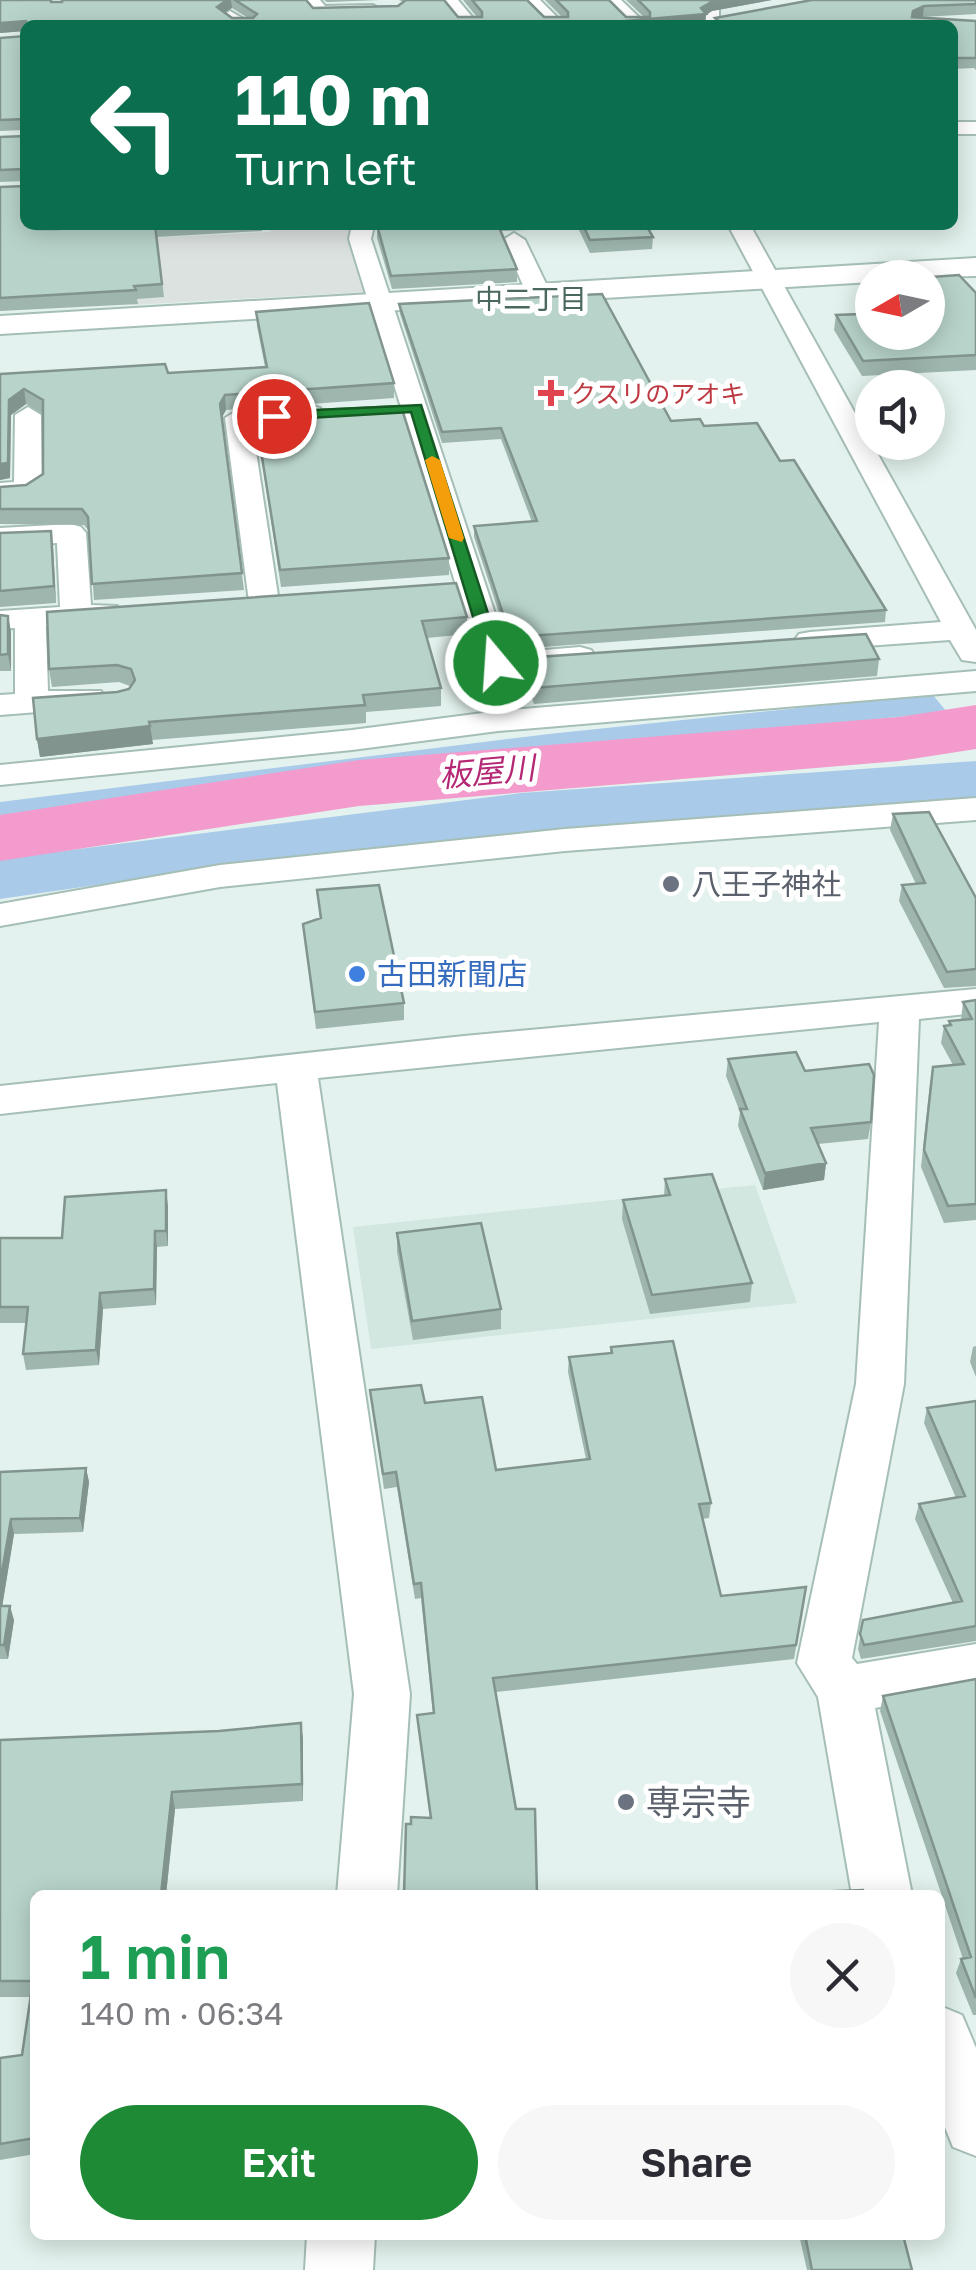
<!DOCTYPE html>
<meta charset="utf-8">
<style>
body{margin:0;font-family:"Golos Text","Noto Sans JP",sans-serif;background:#f7f7f7;color:#2b2b33;height:100vh;display:flex;flex-direction:column;font-size:38px;white-space:nowrap}
*{box-sizing:border-box;margin:0}
p{font-size:32px;color:#7c7c81}
.icon{flex:none;width:55px;height:55px;fill:none;stroke:currentColor;stroke-width:2;stroke-linecap:round;stroke-linejoin:round}
.map{position:relative;flex:1;overflow:hidden}
.side{position:absolute;left:30px;top:1890px;width:915px;height:350px;display:flex;flex-direction:column;background:#fff;border-radius:15px;box-shadow:0 5px 25px #0003}
.side>*{flex:none}
.hud{position:absolute;left:20px;top:20px;width:938px;height:210px;border-radius:15px;box-shadow:0 5px 25px #0003;background:#0b6e4f;color:#fff;overflow:hidden}
.needle{width:65px;rotate:261deg}
.fabs{position:absolute;left:855px;top:260px;display:grid;gap:20px}
.fabs a{display:grid;place-items:center;width:90px;height:90px;border-radius:50%;background:#fff;box-shadow:0 5px 25px #0003;font-size:50px}
.pin{position:absolute;display:grid;place-items:center;width:85px;height:85px;color:#fff;margin:-42px;border:5px solid #fff;border-radius:50%;box-shadow:0 2px 10px #0007}
.me{position:absolute;width:110px;margin:-55px;rotate:342deg;stroke-linejoin:round;filter:drop-shadow(0 0 8px #0008)}
.turn{display:flex;align-items:center;gap:35px;height:210px;padding:0 50px;font-size:45px}
.turn .icon{width:130px;height:130px;stroke-width:2.5}
.turn b{display:block;font-size:70px;line-height:85px}
.round{display:grid;place-items:center;flex:none;width:105px;height:105px;border-radius:52px;background:#f7f7f7}
.headline{display:flex;align-items:center;justify-content:space-between;height:170px;padding:0 50px}
h1{font-size:60px;font-weight:600;line-height:75px;color:#1e9e55}
.cta{display:flex;gap:20px;margin-top:auto;padding:20px 50px}
.cta a{flex:1;height:115px;border-radius:60px;background:#1e8a35;color:#fff;font-size:40px;font-weight:600;line-height:115px;text-align:center}
.cta a+a{background:#f7f7f7;color:#2b2b33}
.map>svg:first-child{display:block}
.residential{fill:#d1e7e0}
.green{fill:#a9cae9}
.parking{fill:#dce2e0}
.lines{fill:none;stroke-linecap:round;stroke-linejoin:round}
.river{fill:#f39bcd;fill-rule:evenodd}
.minor-casing{stroke:#a5beb6;stroke-width:4}
.tertiary-casing{stroke:#a5beb6;stroke-width:4}
.minor{fill:#fff;fill-rule:evenodd}
.tertiary{fill:#fff;fill-rule:evenodd}
.wall{fill:#9eb6ae;fill-rule:evenodd}
.shaded-wall{fill:#81948d}
.building{fill:#b8d4ca;stroke:#81948d;stroke-width:2.5}
.route{fill:#1e8a35;stroke:#145a22;stroke-width:2.5}
.slow{fill:#f59e0b}
.health-dot{fill:#e0444e;stroke:#fff;stroke-width:4}
.worship-dot{fill:#6b7280;stroke:#fff;stroke-width:4}
.shop-dot{fill:#3f7fe0;stroke:#fff;stroke-width:4}
.labels{text-anchor:middle;dominant-baseline:central;stroke-width:10;stroke-linejoin:round;paint-order:stroke}
.far-health-label{font-size:25px;fill:#be3a42;stroke:#fff;text-anchor:start}
.far-neighbourhood-label{font-size:28px;fill:#4a685c;stroke:#fff}
.worship-label{font-size:30px;fill:#5b616d;stroke:#fff;text-anchor:start}
.shop-label{font-size:30px;fill:#366cbe;stroke:#fff;text-anchor:start}
.water-label{font-size:32px;font-style:italic;fill:#b42875;stroke:#fff}
.near-worship-label{font-size:35px;fill:#5b616d;stroke:#fff;text-anchor:start}
</style>
<div class="map">
<svg width="976" height="2270" viewBox="0 0 976 2270">
<rect width="100%" height="100%" fill="#e3f2ee"/>
<path class="residential" d="M755 1185 797 1303 371 1349 353 1227Z"/>
<path class="green" d="M932 694 947 712 362 771 0 822V802L549 734Z
M976 761V803L213 868 0 899V859L521 793Z"/>
<path class="parking" d="M270 225H355L367 292 131 305 127 239 271 232Z"/>
<g class="lines">
<path class="river" d="M976 705V749L899 761 359 806 0 861V815L359 760 899 717Z"/>
<defs>
<path id="minor" d="M302 0H320L325 6 373 5 382 10 373 15 320 16 314 15Z
M440 0H458L479 25H461Z
M521 0H540L565 25H546Z
M602 0H621L647 25H628Z
M701 0H719V25H701Z
M230 11 254 25H233L221 16Z
M952 122H976V134H952Z
M352 225H374L371 239 508 653 580 647 591 650 596 657 591 664 496 673 485 670 480 663 349 239Z
M728 225H750L976 630V662L962 660 950 640 810 650 799 648 794 641 799 634 810 632 941 622Z
M514 233 525 240 550 292 546 297 538 299 526 292 503 240Z
M311 406 320 408 324 414 320 420 252 425 279 602 275 608H253L249 602 225 418 238 410Z
M28 407 41 415 42 489 28 497 0 499V483L14 482 15 415Z
M71 524 81 527 86 533 91 605 117 606 121 613 117 620 46 626 48 691H101L105 698 101 705 89 708 0 715V695L15 694V628L0 629V611L60 607 57 543 0 546V528Z
M976 671V691L498 731 352 750 0 785V765L352 730 498 711Z
M976 798V820L565 851 220 887 0 926V904L220 865 565 829Z
M976 989V1013L919 1019 904 1384 852 1658 857 1664 976 1644V1690L875 1708 912 1895H852L818 1697 797 1663 856 1384 879 1022 318 1078 410 1694 397 1895H337L354 1694 277 1083 0 1114V1086L464 1036Z
M940 2006 962 2015 976 2048V2156L953 2147 940 2115Z
M307 2235H375L373 2270H305Z"/>
<path id="tertiary" d="M976 258V276L872 278V282L0 334V316Z"/>
</defs>
<use href="#minor" class="minor-casing"/>
<use href="#tertiary" class="tertiary-casing"/>
<use href="#minor" class="minor"/>
<use href="#tertiary" class="tertiary"/>
</g>
<path class="wall" d="M62 0H306L313 8 398 6 403 2 399 0H444L458 17H477L463 0H527L544 17H562L545 0H609L626 17H644L626 0H772L712 11 706 15 705 25H25V31L0 33 51 2H62ZM232 8 248 18H232L224 12Z
M324 0H380L327 2Z
M976 0V14L921 17 976 21V70L974 68 952 69V25H715V18Z
M25 36V130L0 131V38Z
M25 136V181L0 182V137Z
M0 187 37 229H58L59 225H262V231L157 237 164 297 137 299 138 304 0 311Z
M377 225H681L647 226 653 237 652 249 590 253 578 228 501 231 517 269V282L392 289 377 238Z
M976 293V370L862 376 834 330 836 315 856 314 857 308 866 307 867 296H872V332Z
M399 304 671 421 704 426 780 461 886 610 885 622 515 649 509 631H505L474 537V526L532 522 501 439 442 443 400 314Z
M256 312 394 383V398L226 410 222 418 244 590 94 600 89 531 84 525 0 524V487L26 485 43 474V414L26 404 11 415 10 478 0 480V374L168 373 265 367 257 326Z
M255 413 449 558V575L281 587Z
M51 531 56 603 0 607V533Z
M47 612 467 617V634L427 638 441 688V706L366 712V723L152 740 153 744 40 757 37 739 117 692 129 689 130 686 119 682 52 687 49 669Z
M0 615 8 616 11 632V671H0Z
M524 658 879 659 877 676 534 704 524 675Z
M893 814 976 898V986L944 988 899 901 902 885 916 884 890 830Z
M317 890 404 1003V1020L316 1029 303 924 320 919Z
M976 1000V1220L944 1223 921 1167 930 1084 933 1067 953 1065 941 1043 944 1026H948L949 1021 961 1020 963 1002Z
M728 1059 805 1071 871 1122 868 1139 818 1144 826 1163 824 1180 763 1190 738 1126 740 1112 726 1076Z
M665 1179 752 1283 750 1302 650 1314 622 1219 623 1200 664 1196Z
M168 1206V1246L157 1247 156 1305 103 1309 99 1365 26 1370 23 1354 26 1323H0V1238H62Z
M397 1233 501 1309V1329L413 1340 397 1252Z
M976 1346V1377L970 1362 973 1347Z
M611 1347 711 1503 709 1518 702 1519 721 1596 806 1587 794 1659 496 1692 516 1809 411 1824 430 1818 417 1715 433 1713 421 1598 415 1599 397 1487 384 1489 370 1390 425 1403 496 1470 586 1459 568 1372 569 1357 610 1353Z
M976 1401V1641L861 1659 858 1649 863 1620 953 1603 915 1519 919 1504 956 1498 924 1423 927 1408Z
M86 1468 89 1482 83 1532 14 1534 2 1606 14 1620 8 1659H0V1472Z
M976 1679V2015H973L956 1973 961 1959H963L880 1711 883 1696Z
M301 1723 303 1740V1801L175 1809 166 1895H35V2154L0 2160V2058L22 2055 31 1997H0V1740L219 1731Z
M575 2235H716L576 2236Z
M799 2235H903L912 2270H807Z"/>
<path class="shaded-wall" d="M227 0H231L232 8 217 17V7Z
M718 0H772L712 11 706 15 705 25H579L701 15V8L713 1Z
M924 6 923 16 912 22 913 11Z
M26 21 25 31 0 33V23Z
M24 389 26 404 11 415 10 478 0 480V464L9 400Z
M225 395 226 410 221 418 220 404Z
M51 531 53 547 56 603 54 586Z
M8 616 11 632V671L8 654Z
M150 726 153 744 40 757 37 739Z
M826 1163 824 1180 763 1190 765 1173Z
M166 1190 168 1206V1246L166 1231Z
M155 1231 157 1247 156 1305 154 1289Z
M100 1293 103 1309 99 1365 96 1350Z
M86 1468 89 1482 83 1532 80 1518Z
M11 1519 14 1534 0 1620V1584Z
M10 1606 14 1620 8 1659 4 1645Z
M301 1723 303 1740V1801L302 1784Z
M172 1792 175 1809 166 1895H161Z"/>
<path class="building" d="M0 0H51V2H62V0H227L217 7 232 18H253L257 14 235 0H306L313 8 398 6 406 0H444L458 17H482V12L472 0H527L544 17H568V12L556 0H609L626 17H650V12L638 0H718L713 1 701 8 706 14 579 25H26V21L0 23Z
M812 0H976V4L924 6 913 11 912 17 976 21V58H952V25H723L715 18Z
M25 36V119L0 120V38Z
M25 136V169L0 170V137Z
M25 186V225H36L37 229H58L59 225H155L162 284 134 286 136 290 0 298V187Z
M377 225H498L517 269 391 276Z
M583 225H646L653 237 590 240Z
M959 275 976 293V355L863 361 836 315 861 314 857 308 872 307V332H928V278H917Z
M602 294 671 421 700 419 704 426 757 423 780 461 794 460 886 610 515 637 509 619 505 620 474 526 537 521 501 428 442 432 399 304Z
M369 303 394 383 225 395 220 404 242 573 92 584 88 517 82 509H0V487L26 485 43 474V400L24 389 9 400 8 463 0 464V374L165 364 168 373 267 367 256 312Z
M401 406 449 558 280 570 255 413Z
M51 531 54 586 0 591V533Z
M456 583 467 617 422 621 441 688 363 695 365 705 149 722 150 726 37 739 33 698 117 692 129 689 135 680 131 669 117 665 49 669 47 612Z
M0 615 8 616V654L0 655Z
M866 634 879 659 534 688 524 658Z
M929 812 976 898V969L947 972 902 885 925 883 893 814Z
M379 885 404 1003 315 1012 303 924 321 918 317 890Z
M976 1000V1204L948 1206 924 1150 933 1067 964 1064 944 1026 951 1025 949 1021 972 1019 963 1002Z
M796 1052 805 1071 869 1064 874 1075 871 1122 811 1128 826 1163 765 1173 740 1109H747L728 1059Z
M712 1174 752 1283 652 1295 623 1200 670 1195 665 1179Z
M166 1190V1231H155L154 1289 100 1293 96 1350 23 1354 28 1307H0V1238H62L65 1197Z
M481 1223 501 1309 412 1321 397 1233Z
M673 1341 711 1503 699 1504 721 1596 806 1587 796 1645 493 1678 516 1809H535L537 1895H404L406 1824H411V1817L431 1818 417 1715 434 1713 421 1583 414 1584 396 1472 383 1474 370 1390 421 1385 425 1403 482 1397 496 1470 590 1459 569 1357 612 1353 611 1347Z
M976 1401V1626L864 1645 860 1634 863 1620 962 1601 919 1504 965 1496 927 1408Z
M86 1468 80 1518 11 1519 0 1584V1472Z
M0 1606H10L4 1645H0Z
M976 1679V1998L961 1959 971 1957 883 1696Z
M301 1723 302 1784 172 1792 161 1895H35V2138L0 2144V2058L22 2055 33 1981H0V1740L219 1731Z
M863 1890 864 1895H812V1892Z
M805 2235H903L912 2270H812Z"/>
<path class="route" d="M421 405 504 663 502 666 487 663 411 412 274 420 267 416 274 412Z"/>
<path class="slow" d="M432 456 440 460 464 538 462 542 449 538 425 460Z"/>
<path class="health-dot" d="M546 378h10v10h10v10h-10v10h-10v-10h-10v-10h10z"/>
<g class="worship-dot">
<circle cx="671" cy="884" r="10"/>
<circle cx="626" cy="1802" r="10"/>
</g>
<circle class="shop-dot" cx="357" cy="974" r="10"/>
<g class="labels">
<g class="far-health-label">
<text x="571" y="393">クスリのアオキ</text>
</g>
<g class="far-neighbourhood-label">
<text x="531" y="298">中二丁目</text>
</g>
<g class="worship-label">
<text x="691" y="884">八王子神社</text>
</g>
<g class="shop-label">
<text x="377" y="974">古田新聞店</text>
</g>
<g class="water-label">
<text transform="translate(487 771) rotate(-5)">板屋川</text>
</g>
<g class="near-worship-label">
<text x="646" y="1802">専宗寺</text>
</g>
</g>
</svg>
<div class="fabs">
<a><svg class="needle" viewBox="-14 -14 28 28"><path d="M0-13l5 13h-10z" fill="#e53935"/><path d="M0 13l5-13h-10z" fill="#7c7c81"/></svg></a>
<a><svg class="icon" aria-label="sound" viewBox="0 0 24 24"><path d="M4 9h4l5-4v14l-5-4H4zM17 9q2 3 0 6"/></svg></a>
</div>
<div class="pin" style="left:274px;top:416px;background:#d93025"><svg class="icon" aria-label="arrive" viewBox="0 0 24 24"><path d="M6 21V4h12l-3 4 3 4H6"/></svg></div>
<svg class="me" style="left:496px;top:663px" viewBox="-20 -20 40 40"><circle r="17" fill="#1e8a35" stroke="#fff" stroke-width="3"/><path d="M0-11L8 9 0 5-8 9z" fill="#fff"/></svg>
<div class="hud">
<div class="turn"><svg class="icon" aria-label="left" viewBox="0 0 24 24"><path d="M17 20v-9H6M10 6l-5 5 5 5"/></svg><div><b>110 m</b>Turn left</div></div>
</div>
<section class="side">
<div class="headline"><div><h1>1 min</h1><p>140 m · 06:34</p></div><a class="round"><svg class="icon" aria-label="close" viewBox="0 0 24 24"><path d="M6 6l12 12M18 6L6 18"/></svg></a></div>
<div class="cta"><a>Exit</a><a>Share</a></div>
</section>
</div>
